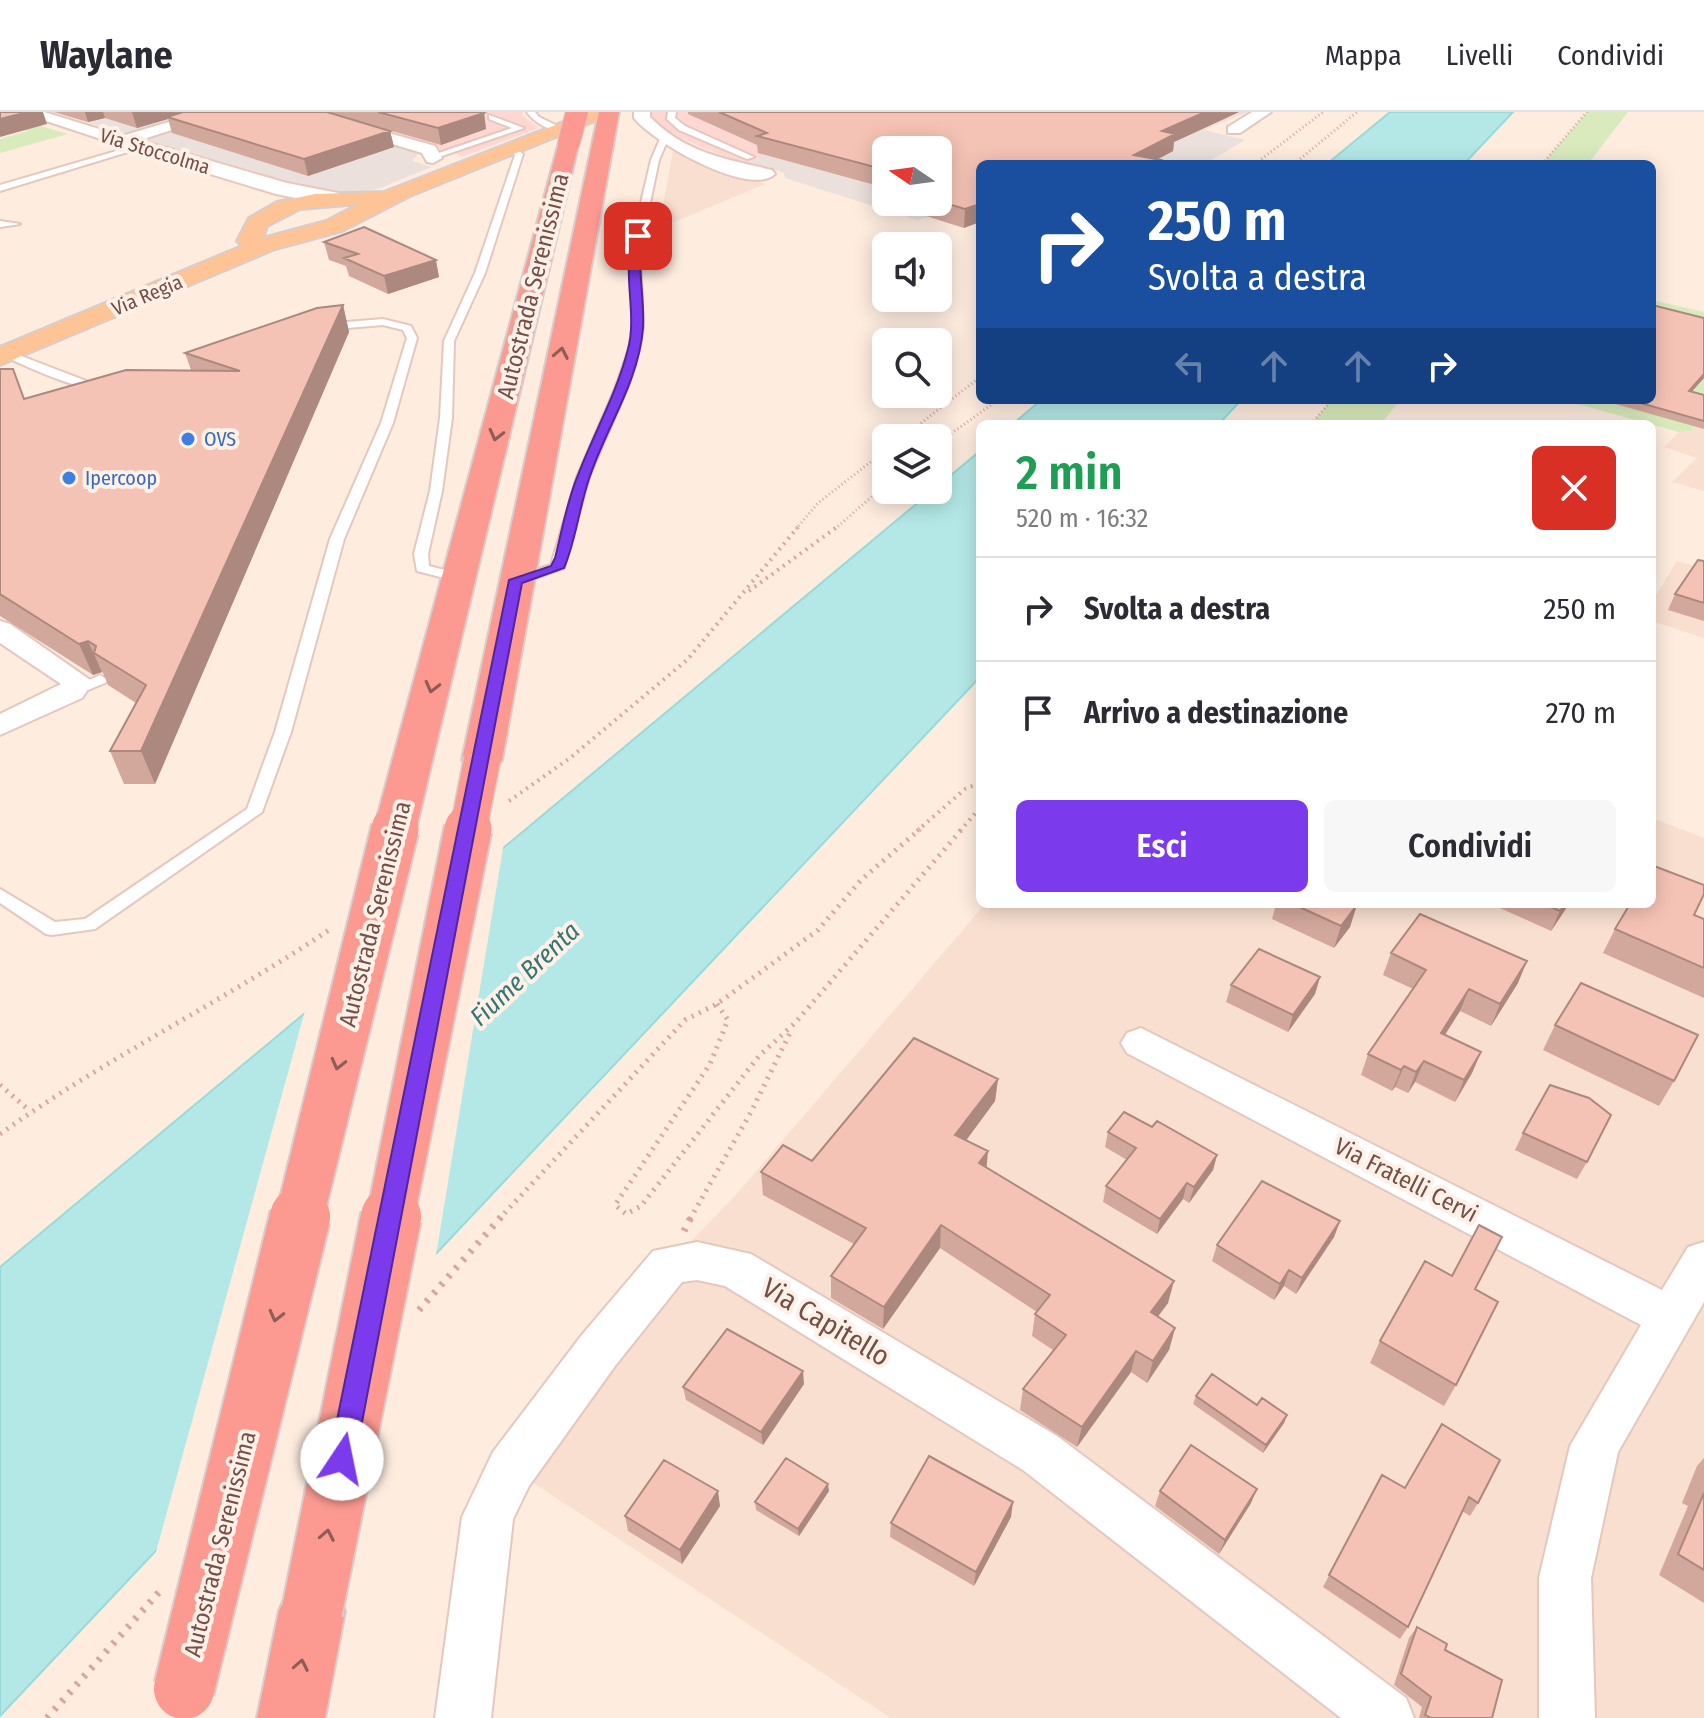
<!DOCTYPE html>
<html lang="it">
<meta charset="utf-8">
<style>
body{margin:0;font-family:"Fira Sans Condensed",sans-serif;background:#f7f7f7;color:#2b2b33;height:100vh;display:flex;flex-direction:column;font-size:30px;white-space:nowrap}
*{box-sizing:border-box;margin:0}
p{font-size:26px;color:#7c7c81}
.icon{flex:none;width:44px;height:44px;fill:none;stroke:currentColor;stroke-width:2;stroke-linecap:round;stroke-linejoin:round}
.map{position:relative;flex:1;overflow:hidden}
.panel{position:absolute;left:976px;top:308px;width:680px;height:488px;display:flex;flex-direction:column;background:#fff;border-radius:12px;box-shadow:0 4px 20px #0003}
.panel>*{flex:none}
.top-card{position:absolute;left:976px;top:48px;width:680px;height:244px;border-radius:12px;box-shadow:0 4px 20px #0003;background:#1a4fa0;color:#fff;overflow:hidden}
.needle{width:52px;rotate:283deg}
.tools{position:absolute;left:872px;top:24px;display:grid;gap:16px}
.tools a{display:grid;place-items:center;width:80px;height:80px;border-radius:12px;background:#fff;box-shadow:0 4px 20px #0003;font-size:40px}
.pin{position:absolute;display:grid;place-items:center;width:68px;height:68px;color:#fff;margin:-34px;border-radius:16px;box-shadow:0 4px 12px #0006}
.me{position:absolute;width:88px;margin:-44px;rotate:11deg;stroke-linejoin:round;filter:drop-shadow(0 0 6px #0008)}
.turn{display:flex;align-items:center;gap:28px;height:168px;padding:0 40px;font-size:36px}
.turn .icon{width:104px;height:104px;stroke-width:2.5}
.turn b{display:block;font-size:56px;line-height:68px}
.lanes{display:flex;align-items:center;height:76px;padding:0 40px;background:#0003;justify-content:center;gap:40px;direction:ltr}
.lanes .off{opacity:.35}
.round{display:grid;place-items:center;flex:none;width:84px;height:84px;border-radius:12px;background:#f7f7f7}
.headline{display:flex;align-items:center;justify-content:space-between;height:136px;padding:0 40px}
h1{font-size:48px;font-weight:600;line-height:60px;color:#1e9e55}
.action{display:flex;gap:16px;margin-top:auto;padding:16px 40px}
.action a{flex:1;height:92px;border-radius:12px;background:#7c3aed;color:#fff;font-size:32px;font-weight:600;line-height:92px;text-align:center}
.action a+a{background:#f7f7f7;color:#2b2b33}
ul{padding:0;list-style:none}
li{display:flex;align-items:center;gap:24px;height:104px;padding:0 40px;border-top:2px solid #e1e1e2}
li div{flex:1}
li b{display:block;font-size:30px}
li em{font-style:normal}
header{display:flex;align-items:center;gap:48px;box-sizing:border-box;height:112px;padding:0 40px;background:#fff;border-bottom:2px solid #e1e1e2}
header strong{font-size:38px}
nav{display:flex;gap:44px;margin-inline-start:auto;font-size:28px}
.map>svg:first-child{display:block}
.residential{fill:#f8dfd0}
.commercial{fill:#ffd7d2}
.industrial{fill:#ebe0dc;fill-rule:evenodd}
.green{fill:#d9ebbd}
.water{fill:#b3e8e6;stroke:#99dad8;stroke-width:2}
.pier{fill:#feecdf}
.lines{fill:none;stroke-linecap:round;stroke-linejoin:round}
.lane-casing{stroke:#e4c8be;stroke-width:4}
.street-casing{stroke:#e4c8be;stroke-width:4}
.secondary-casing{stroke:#e9c8bb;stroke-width:4}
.primary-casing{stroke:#d8cdcb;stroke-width:4}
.highway-casing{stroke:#d8cdcb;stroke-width:4}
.path-far3{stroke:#d9a699;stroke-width:3;stroke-dasharray:1 3;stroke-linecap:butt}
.path-far2{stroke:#d9a699;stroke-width:4;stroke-dasharray:2 5;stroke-linecap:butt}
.path-far1{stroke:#d9a699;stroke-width:5;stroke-dasharray:2 6;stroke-linecap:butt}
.path{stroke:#d9a699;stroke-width:7;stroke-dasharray:3 8;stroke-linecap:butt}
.lane{fill:#fff;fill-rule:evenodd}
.street{fill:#fff;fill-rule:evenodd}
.secondary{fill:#fff;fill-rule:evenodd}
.primary{fill:#ffc495;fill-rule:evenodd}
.highway{fill:#fc9a92;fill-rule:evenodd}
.highway-bridge-far3-casing{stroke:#d8cdcb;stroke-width:24;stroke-linecap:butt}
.highway-bridge-far2-casing{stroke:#d8cdcb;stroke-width:39;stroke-linecap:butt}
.highway-bridge-far1-casing{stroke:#d8cdcb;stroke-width:51;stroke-linecap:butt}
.highway-bridge-casing{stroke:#d8cdcb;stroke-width:64;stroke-linecap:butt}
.highway-bridge-far3{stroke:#fc9a92;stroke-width:22}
.highway-bridge-far2{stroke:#fc9a92;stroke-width:36}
.highway-bridge-far1{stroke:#fc9a92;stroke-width:47}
.highway-bridge{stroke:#fc9a92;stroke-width:60}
.wall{fill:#d3a89c}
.shaded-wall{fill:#ac887f}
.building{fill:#f5c3b5;stroke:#ac887f;stroke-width:2}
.oneway{stroke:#905d55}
.route{fill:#7c3aed;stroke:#51269a;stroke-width:2}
.shop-dot{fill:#3f7fe0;stroke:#fff1e7;stroke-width:3}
.labels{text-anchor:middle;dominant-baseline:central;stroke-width:8;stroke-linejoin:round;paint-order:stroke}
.far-street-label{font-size:20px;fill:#754e46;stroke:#fff1e7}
.far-shop-label{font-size:20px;fill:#366cbe;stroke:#fff1e7;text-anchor:start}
.street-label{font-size:24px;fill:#754e46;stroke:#fff1e7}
.water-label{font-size:26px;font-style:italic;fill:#367574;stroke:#fff1e7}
.near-street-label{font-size:28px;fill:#754e46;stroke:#fff1e7}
</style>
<header>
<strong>Waylane</strong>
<nav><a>Mappa</a><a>Livelli</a><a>Condividi</a></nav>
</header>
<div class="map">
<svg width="1704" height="1606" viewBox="0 0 1704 1606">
<rect width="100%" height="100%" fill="#feecdf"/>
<path class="residential" d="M673 39 765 72 664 114 663 93Z
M1704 301V379L1672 370 1697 346 1664 335 1679 320 1691 319Z
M1677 449 1704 457V526L1652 509V490Z
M1652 706 1704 726V1606H891L520 1362 675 1146 736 1083 985 792H1652Z"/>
<path class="commercial" d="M341 0H523L522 3 539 16 464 44 326 5Z
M652 0H872L746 51 705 37 661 16 651 7Z"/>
<path class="industrial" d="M49 0H210L129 22Z
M230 0H279L420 40 412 49 432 55 377 77 342 82 305 76 142 27Z
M872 0H1248L1204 18 1245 28 1205 52H980L936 103 917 108 785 66 784 61 769 56 741 53ZM886 38H938V90H886Z"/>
<path class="green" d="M1587 0H1628L1588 52H1542Z
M0 2 68 22 0 41V27L28 19 0 10Z
M1652 188 1704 200V301L1691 319 1679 320 1563 288H1652Z
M1332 288H1400L1381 312H1311Z"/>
<path class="water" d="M1390 0H1513L1464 52H1327Z
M1041 288H1241L1219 312H1013Z
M980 339V565L0 1604V1155L933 378H938V374Z"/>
<path class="pier" d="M504 730 435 1149 154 1447 306 895Z"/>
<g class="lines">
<defs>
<path id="lane" d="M527 0H535L539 5 566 18C554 22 534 11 527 0Z
M668 0H676L675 6 685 14 754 45 747 47 679 18 667 7Z
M489 3 524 16 430 48V44L512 16 489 7Z
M664 25 668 27 659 48 640 138 643 216 639 237 627 277 589 365 564 456 521 471H511V465L551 453 577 365 615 277 629 237 633 216 630 138 651 48 660 27Z
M137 33 144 35 0 79V73Z
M512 34 523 42 485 161 454 229 452 306 442 379 428 442 429 454 465 463V469L460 470 417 459 414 442 430 379 440 306 444 229 475 161 515 43 508 37Z
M0 109 20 112 0 115Z
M383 207 411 214 417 226 393 311 344 427 291 620 262 700 95 817 52 823 46 822 0 791V777L55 810 85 807 247 697 275 620 330 427 381 311 407 226 403 218 383 213 323 218 318 215 323 212Z
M3 240H11L89 270 109 274C90 286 25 253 3 244Z
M100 563 108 568 105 571 71 585 63 580Z"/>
<path id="street" d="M19 0H44L122 24 202 0H227L122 34Z
M288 0H313L435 34 442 46 433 51 427 50 422 41Z
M634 0H650V5C685 41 726 47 772 58L775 62C749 86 653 30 634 6Z
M1252 0H1271L1240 21H1228V15Z
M0 509 10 512 93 570 82 586 0 623V602L61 572 0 531Z
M1141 916 1662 1178 1688 1135 1704 1130V1190L1618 1340 1591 1466 1595 1606H1539V1466L1570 1334 1641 1213 1127 941 1121 931 1127 921Z
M697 1130 751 1142 1057 1324 1406 1586 1414 1606H1341L1023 1358 725 1174 697 1168 682 1170 615 1254 529 1374 513 1407 491 1606H435L462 1405 493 1340 581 1224 653 1139Z"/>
<path id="secondary" d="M122 23 287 71 338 81 341 86 330 93 276 82 115 33 112 29Z"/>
<path id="primary" d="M589 0H617L410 84 342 119 275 137 0 253V235L242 134 237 129 249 106 277 90 315 82 384 80ZM359 92 326 109 263 126 267 114 300 97Z"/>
<path id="highway" d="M599 0H619L502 648 496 657 482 660 468 657 462 648Z
M569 24 579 30 417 713 411 722 396 726 381 722 375 713 559 30Z
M312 1466 335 1476 345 1499 325 1606H257L279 1499 289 1476Z"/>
</defs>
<use href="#lane" class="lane-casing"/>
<use href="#street" class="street-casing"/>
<use href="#secondary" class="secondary-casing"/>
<use href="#primary" class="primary-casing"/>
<use href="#highway" class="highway-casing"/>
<path class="path-far3" d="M1255 52 1323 0
M1294 52 1357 0
M1542 52 1587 0
M1311 312 1332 288
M902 326 980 265
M938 331 998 288
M796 417 818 391 886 338
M835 417 886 372"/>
<path class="path-far2" d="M749 479 837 415
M509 689 570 646 687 548 798 415
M917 719 965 677 980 671
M960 719 980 696"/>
<path class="path-far1" d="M717 892 728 908 710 952 615 1093 626 1102 641 1094 759 944 795 911 962 717
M0 973 30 999
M0 1022C106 946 224 889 332 816
M499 1107 685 908 717 892 818 818 861 768 920 717
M690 1107 751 1000 792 917"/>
<path class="path" d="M684 1119 691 1105
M419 1198 501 1105
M47 1606 160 1479"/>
<use href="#lane" class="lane"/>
<use href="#street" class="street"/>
<use href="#secondary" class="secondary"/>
<use href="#primary" class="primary"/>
<use href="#highway" class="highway"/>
<defs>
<path id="highway-bridge-far3" d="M569 30 577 0"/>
<path id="highway-bridge-far2" d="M395 719 396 713
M468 719 482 648"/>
<path id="highway-bridge-far1" d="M299 1107 395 717
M390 1107 468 717"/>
<path id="highway-bridge" d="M312 1499 391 1105
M184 1577 300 1105"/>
</defs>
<use href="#highway-bridge-far3" class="highway-bridge-far3-casing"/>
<use href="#highway-bridge-far2" class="highway-bridge-far2-casing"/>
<use href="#highway-bridge-far1" class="highway-bridge-far1-casing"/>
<use href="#highway-bridge" class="highway-bridge-casing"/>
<use href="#highway-bridge-far3" class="highway-bridge-far3"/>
<use href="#highway-bridge-far2" class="highway-bridge-far2"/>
<use href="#highway-bridge-far1" class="highway-bridge-far1"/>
<use href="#highway-bridge" class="highway-bridge"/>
</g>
<path class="wall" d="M54 0H480L484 1 486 17 441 33 361 10 390 19 394 35 308 64 172 21 168 7 137 16 105 6 88 10Z
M688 0H1239L1174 30 1173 39 1157 48H1161L1160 52H980L964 116 907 98 908 90H938V38H886V76L758 41 757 33 688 2Z
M324 130 439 165 388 182 349 164 346 154 329 148Z
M343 193 349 220 155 672H124L110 639 136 591 108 573 103 561 102 560 93 563 0 504V257L25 287 191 258 185 241Z
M1704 206V266L1692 279 1704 283V317L1601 288H1652Z
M1704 449V509L1668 498 1675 482Z
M1276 792H1356L1350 815 1334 836 1272 807Z
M1491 792H1569L1551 819Z
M1694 803 1704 807V886L1603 841 1615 817Z
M1391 841 1518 871 1491 914 1460 899 1445 923 1481 940 1472 961 1455 990 1415 970 1408 981 1395 975 1392 979 1361 963 1368 942 1413 877 1383 863Z
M1320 865 1315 882 1288 920 1226 890 1231 873Z
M1555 913 1674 969 1659 994 1543 938Z
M998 967 995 989 966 1028 986 1056 1168 1191 1158 1204 1175 1216 1169 1238 1147 1271 1131 1260 1077 1335 1020 1298 1023 1277 1053 1238 1032 1224 1035 1202 1037 1200 940 1136 883 1217 831 1186V1164L854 1132 763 1083 761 1060 812 1049Z
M1152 1015 1217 1043 1213 1058 1189 1091 1183 1087 1157 1122 1103 1090 1106 1074 1127 1048 1105 1035 1108 1020Z
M1523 1021 1587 1050 1577 1067 1515 1038Z
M1340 1109 1334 1125 1296 1182 1284 1174 1274 1188 1212 1149 1217 1133Z
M1475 1177 1456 1273 1444 1294 1370 1251 1380 1229Z
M804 1272 763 1333 686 1288 683 1275Z
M1196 1284 1257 1293 1287 1303 1284 1311 1263 1341 1193 1292Z
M1442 1312 1478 1391 1470 1404 1462 1399 1408 1515 1400 1527 1323 1475 1382 1363 1405 1376Z
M1704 1346V1491L1659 1463 1688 1394 1682 1391 1697 1354Z
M829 1379 799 1424 756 1398 755 1390Z
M1160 1379 1251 1391 1219 1442 1155 1394Z
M720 1394 682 1452 628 1419 625 1404Z
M1011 1405 974 1474 890 1425 891 1411Z
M1417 1515 1445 1538 1492 1606H1419L1422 1595 1394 1573 1409 1526Z"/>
<path class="shaded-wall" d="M28 0H43L47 12 0 25V7Z
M85 0H103L105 6 88 10Z
M132 0H191L167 5 168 7 137 16Z
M1205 0H1239L1174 30 1173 39 1148 52 1134 43 1162 19Z
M484 1 486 17 441 33 438 16Z
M390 19 394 35 308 64 304 47Z
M980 92V110L964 116 965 97Z
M436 148 439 165 388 182 384 164Z
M343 193 349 220 155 672 141 639Z
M1704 262V266L1686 286 1689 279Z
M88 529 102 560 93 563 79 532Z
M1350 792H1356L1353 798 1357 793 1350 815 1334 836 1341 814Z
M1565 792H1569L1551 819 1560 799Z
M1527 849 1518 871 1491 914 1500 892Z
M1320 865 1315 882 1288 920 1293 903Z
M1469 877 1460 899 1432 943 1441 921Z
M1481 940 1472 961 1455 990 1464 968Z
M1424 949 1415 970 1408 981 1416 960Z
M1404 954 1395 975 1392 979 1401 958Z
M998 967 995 989 954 1045 955 1023Z
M988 1039 986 1062 979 1051Z
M1217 1043 1213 1058 1189 1091 1194 1075Z
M1187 1071 1183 1087 1157 1122 1160 1107Z
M1340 1109 1334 1125 1296 1182 1302 1166Z
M941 1113 940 1136 883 1217 884 1195Z
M1289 1158 1284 1174 1274 1188 1280 1172Z
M1174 1169 1168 1191 1145 1222 1151 1200Z
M1175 1216 1169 1238 1147 1271 1153 1249Z
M1136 1239 1131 1260 1077 1335 1082 1315Z
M803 1259 804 1272 763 1333 761 1320Z
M1287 1303 1284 1311 1263 1341 1266 1333Z
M828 1372 829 1379 799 1424 798 1417Z
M1257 1377 1251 1391 1219 1442 1225 1428Z
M718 1379 720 1394 682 1452 680 1438Z
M1013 1390 1011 1405 974 1474 976 1460Z"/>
<path class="building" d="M0 0H28L0 7Z
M183 0H327L390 19 304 47 167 5Z
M378 0H480L484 1 438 16Z
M719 0H1205L1162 19 1175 22 1134 43 1161 48 1155 52H980V92L965 97 938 89V38H886V58L757 24 767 21Z
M364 115 436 148 384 164 344 146 358 142 324 130Z
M343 193 141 639H110L146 573 94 541 96 534 88 529 79 532 0 482V257H13L24 287 126 258 240 259 185 241 317 196Z
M1652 193 1704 206V262L1689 279 1704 283V309L1630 288H1652Z
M1698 448 1704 449V491L1675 482Z
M1654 754 1704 773V782L1694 803 1704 807V856L1615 817 1630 792H1652V757Z
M1293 792H1353L1357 793 1341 814Z
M1544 792H1565L1560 799Z
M1420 802 1527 849 1500 892 1469 877 1441 921 1481 940 1464 968 1424 949 1416 960 1404 954 1401 958 1368 942 1426 858 1391 841Z
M1259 837 1320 865 1293 903 1231 873Z
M1581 871 1698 923 1674 969 1555 913Z
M914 926 998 967 955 1023 988 1039 979 1051 1174 1169 1151 1200 1175 1216 1153 1249 1136 1239 1082 1315 1023 1277 1066 1223 1035 1202 1050 1183 941 1113 884 1195 831 1164 866 1116 761 1060 783 1033 812 1049Z
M1550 973 1589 986 1611 1003 1587 1050 1523 1021Z
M1124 1000 1152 1015 1157 1009 1217 1043 1194 1075 1187 1071 1160 1107 1106 1074 1136 1036 1108 1020Z
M1262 1069 1340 1109 1302 1166 1289 1158 1280 1172 1217 1133Z
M1479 1113 1502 1125 1475 1177 1498 1190 1456 1273 1380 1229 1425 1149 1452 1164Z
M727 1217 803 1259 761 1320 683 1275Z
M1212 1262 1257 1293 1262 1286 1287 1303 1266 1333 1196 1284Z
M1442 1312 1500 1348 1478 1391 1469 1385 1408 1515 1329 1463 1382 1363 1405 1376Z
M1191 1333 1257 1377 1225 1428 1160 1379Z
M929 1344 1013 1390 976 1460 891 1411Z
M786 1346 828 1372 798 1417 755 1390Z
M664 1348 718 1379 680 1438 625 1404Z
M1704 1381V1458L1678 1442Z
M1417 1515 1447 1532 1445 1538 1502 1568 1492 1606H1431L1425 1603 1431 1585 1401 1562Z"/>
<defs><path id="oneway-chevron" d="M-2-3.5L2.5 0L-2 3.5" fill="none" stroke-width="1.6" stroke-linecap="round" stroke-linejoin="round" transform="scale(2)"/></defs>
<g class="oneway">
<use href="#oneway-chevron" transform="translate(561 241) rotate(-79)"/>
<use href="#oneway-chevron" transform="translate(496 323) rotate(104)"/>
<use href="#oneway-chevron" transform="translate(432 575) rotate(104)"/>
<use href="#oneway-chevron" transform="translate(338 952) rotate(104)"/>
<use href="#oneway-chevron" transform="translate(276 1204) rotate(104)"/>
<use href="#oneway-chevron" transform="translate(327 1423) rotate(-79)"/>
<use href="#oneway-chevron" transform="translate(301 1553) rotate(-79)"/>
</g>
<path class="route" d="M635 122 643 124C636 154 645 185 643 216 639 270 605 317 589 367 579 396 576 428 564 456L522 471 355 1347 351 1355 342 1359 333 1355 329 1347 509 468 551 454 555 446C562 418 567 389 578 363 594 321 617 281 628 237 638 200 620 157 635 122Z"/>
<g class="shop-dot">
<circle cx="188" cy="327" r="8"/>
<circle cx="69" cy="366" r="8"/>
</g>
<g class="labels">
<g class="far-street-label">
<text transform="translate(155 39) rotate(17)">Via Stoccolma</text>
<text transform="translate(147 183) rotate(-23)">Via Regia</text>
</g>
<g class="far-shop-label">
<text x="204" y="327">OVS</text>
<text x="85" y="366">Ipercoop</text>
</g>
<g class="street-label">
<text transform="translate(533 174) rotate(-76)">Autostrada Serenissima</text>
<text transform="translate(375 802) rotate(-76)">Autostrada Serenissima</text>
<text transform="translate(1406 1068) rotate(27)">Via Fratelli Cervi</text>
<text transform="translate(220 1432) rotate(-76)">Autostrada Serenissima</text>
</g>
<g class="water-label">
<text transform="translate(525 862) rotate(-43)">Fiume Brenta</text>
</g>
<g class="near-street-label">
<text transform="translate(826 1210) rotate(31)">Via Capitello</text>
</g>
</g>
</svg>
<div class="tools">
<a><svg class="needle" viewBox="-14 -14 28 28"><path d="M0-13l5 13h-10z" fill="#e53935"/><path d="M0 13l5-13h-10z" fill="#7c7c81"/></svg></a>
<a><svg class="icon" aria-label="sound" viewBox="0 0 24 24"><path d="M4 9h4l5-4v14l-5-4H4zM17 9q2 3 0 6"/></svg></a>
<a><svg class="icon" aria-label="search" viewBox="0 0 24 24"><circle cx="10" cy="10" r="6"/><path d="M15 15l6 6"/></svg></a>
<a><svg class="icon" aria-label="layers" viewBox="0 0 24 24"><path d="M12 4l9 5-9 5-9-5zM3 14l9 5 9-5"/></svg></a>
</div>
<div class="pin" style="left:638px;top:124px;background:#d93025"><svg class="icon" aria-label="arrive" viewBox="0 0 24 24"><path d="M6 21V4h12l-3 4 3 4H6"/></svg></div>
<svg class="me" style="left:342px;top:1347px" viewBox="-20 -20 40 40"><circle r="19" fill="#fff"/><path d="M0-13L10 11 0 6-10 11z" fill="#7c3aed"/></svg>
<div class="top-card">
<div class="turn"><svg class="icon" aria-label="right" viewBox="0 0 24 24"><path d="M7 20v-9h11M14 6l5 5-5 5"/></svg><div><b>250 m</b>Svolta a destra</div></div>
<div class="lanes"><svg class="icon off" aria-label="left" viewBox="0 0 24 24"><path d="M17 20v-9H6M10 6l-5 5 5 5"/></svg><svg class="icon off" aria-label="ahead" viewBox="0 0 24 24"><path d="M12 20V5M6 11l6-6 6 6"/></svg><svg class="icon off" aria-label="ahead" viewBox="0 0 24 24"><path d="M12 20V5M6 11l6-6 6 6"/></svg><svg class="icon" aria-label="right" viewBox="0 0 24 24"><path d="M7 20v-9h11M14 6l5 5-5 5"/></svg></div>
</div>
<section class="panel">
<div class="headline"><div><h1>2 min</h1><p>520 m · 16:32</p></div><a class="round" style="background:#d93025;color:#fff"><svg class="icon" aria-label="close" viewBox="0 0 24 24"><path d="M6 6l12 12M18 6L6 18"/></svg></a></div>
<ul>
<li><svg class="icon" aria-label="right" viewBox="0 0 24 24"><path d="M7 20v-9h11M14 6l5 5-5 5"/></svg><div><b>Svolta a destra</b></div><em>250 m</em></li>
<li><svg class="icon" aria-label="arrive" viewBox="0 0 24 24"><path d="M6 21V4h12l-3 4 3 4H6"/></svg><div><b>Arrivo a destinazione</b></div><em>270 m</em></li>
</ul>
<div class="action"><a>Esci</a><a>Condividi</a></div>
</section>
</div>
